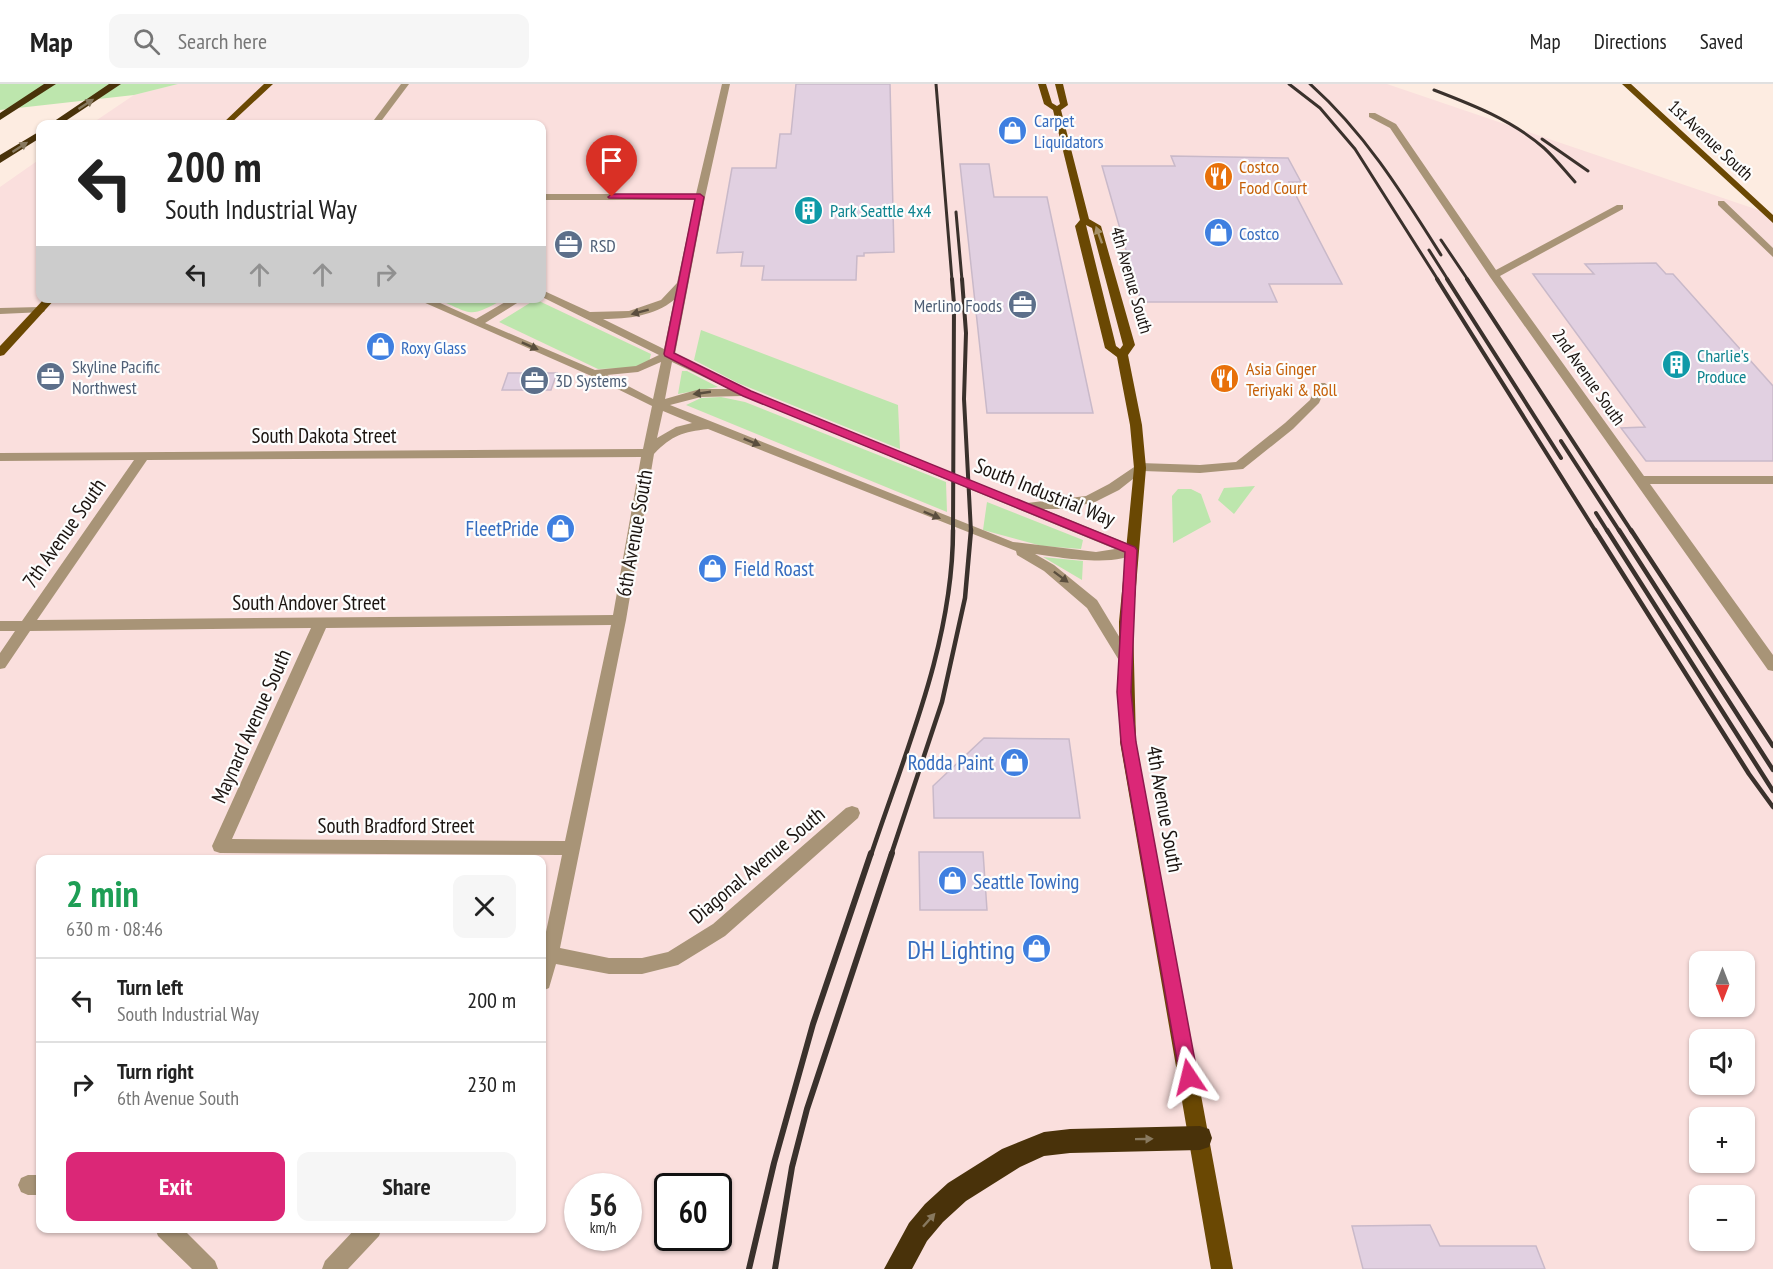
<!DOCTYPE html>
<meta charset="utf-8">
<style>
body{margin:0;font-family:"PT Sans Narrow",sans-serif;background:#f6f6f6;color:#222;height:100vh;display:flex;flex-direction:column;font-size:22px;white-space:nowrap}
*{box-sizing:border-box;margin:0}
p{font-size:20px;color:#767676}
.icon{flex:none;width:33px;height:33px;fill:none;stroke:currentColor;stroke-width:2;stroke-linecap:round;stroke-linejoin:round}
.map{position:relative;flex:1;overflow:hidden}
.side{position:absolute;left:36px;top:771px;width:510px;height:378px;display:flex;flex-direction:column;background:#fff;border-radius:12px;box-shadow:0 2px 4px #0004}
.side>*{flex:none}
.banner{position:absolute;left:36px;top:36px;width:510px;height:183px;border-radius:12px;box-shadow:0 2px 4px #0004;background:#fff;color:#222;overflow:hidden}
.needle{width:39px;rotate:180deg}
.tools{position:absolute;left:1689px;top:867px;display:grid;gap:12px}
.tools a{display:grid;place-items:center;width:66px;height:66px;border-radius:12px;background:#fff;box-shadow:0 2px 4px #0004;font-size:30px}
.speed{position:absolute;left:564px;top:1089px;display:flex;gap:12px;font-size:30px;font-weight:700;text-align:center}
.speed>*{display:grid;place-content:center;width:78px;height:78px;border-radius:50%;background:#fff;box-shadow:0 2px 4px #0004;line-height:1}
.speed small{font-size:15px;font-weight:400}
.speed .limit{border:3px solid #111;border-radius:9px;background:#fff;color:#111}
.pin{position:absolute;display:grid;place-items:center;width:51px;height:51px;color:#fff;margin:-62px -26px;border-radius:50% 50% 50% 0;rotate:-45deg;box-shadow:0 0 6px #0007}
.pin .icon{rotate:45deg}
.me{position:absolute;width:66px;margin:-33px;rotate:350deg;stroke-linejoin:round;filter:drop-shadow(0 0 4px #0008)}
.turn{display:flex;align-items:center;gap:21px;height:126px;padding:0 30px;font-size:27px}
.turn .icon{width:78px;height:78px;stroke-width:2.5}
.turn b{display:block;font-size:42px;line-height:51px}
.lanes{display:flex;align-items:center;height:57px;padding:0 30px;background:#0003;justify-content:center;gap:30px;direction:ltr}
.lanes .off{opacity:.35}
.round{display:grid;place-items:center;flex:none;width:63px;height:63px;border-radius:12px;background:#f6f6f6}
.summary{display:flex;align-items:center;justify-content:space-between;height:102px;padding:0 30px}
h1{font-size:36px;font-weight:600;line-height:45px;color:#1e9e55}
.cta{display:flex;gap:12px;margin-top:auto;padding:12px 30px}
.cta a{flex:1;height:69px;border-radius:12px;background:#db2777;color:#fff;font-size:24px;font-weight:600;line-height:69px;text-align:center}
.cta a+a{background:#f6f6f6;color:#222}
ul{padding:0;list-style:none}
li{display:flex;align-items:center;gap:18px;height:84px;padding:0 30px;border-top:2px solid #e0e0e0}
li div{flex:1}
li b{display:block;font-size:22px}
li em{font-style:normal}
header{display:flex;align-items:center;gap:36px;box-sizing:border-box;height:84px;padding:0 30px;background:#fff;border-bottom:2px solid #e0e0e0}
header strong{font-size:28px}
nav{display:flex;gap:33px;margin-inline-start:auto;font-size:21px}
.search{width:420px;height:54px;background:#f6f6f6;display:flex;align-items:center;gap:15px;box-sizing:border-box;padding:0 21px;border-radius:12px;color:#767676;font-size:22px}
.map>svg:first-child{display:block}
.industrial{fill:#fadfdd;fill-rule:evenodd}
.green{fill:#bde6ad}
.building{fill:#e1d0e1;stroke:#c9b9c9;stroke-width:1.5}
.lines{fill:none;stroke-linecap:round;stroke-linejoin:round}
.minor{fill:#a89477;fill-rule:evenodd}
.major{fill:#6a4803;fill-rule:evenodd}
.highway{fill:#49320a;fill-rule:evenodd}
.rail-far3{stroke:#3a312c;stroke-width:3}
.rail-far2{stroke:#3a312c;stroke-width:4}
.rail-far1{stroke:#3a312c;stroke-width:4.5}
.rail{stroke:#3a312c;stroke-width:6}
.oneway{fill:#88795f}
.oneway2{fill:#a59067}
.oneway3{fill:#5a4e3e}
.route{fill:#db2777;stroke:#8e194d;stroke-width:1.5}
.labels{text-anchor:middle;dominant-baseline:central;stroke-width:4.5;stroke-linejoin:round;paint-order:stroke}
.far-shop-label{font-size:18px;fill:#366cbe;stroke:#fdfdfd;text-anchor:start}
.far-street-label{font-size:18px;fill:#1b1410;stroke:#fdfdfd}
.far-food-label{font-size:18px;fill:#c56008;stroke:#fdfdfd;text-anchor:start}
.far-culture-label{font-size:18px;fill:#0d838f;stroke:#fdfdfd;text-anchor:start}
.far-service-label{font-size:18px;fill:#4e5e75;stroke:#fdfdfd;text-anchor:start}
.street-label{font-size:21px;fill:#1b1410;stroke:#fdfdfd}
.shop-label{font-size:21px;fill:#366cbe;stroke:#fdfdfd;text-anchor:end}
.near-shop-label{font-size:26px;fill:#366cbe;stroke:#fdfdfd;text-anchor:end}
</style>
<header>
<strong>Map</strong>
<div class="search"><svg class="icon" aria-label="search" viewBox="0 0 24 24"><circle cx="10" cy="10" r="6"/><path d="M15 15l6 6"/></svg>Search here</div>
<nav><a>Map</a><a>Directions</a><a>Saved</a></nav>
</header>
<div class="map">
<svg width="1773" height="1185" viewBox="0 0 1773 1185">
<rect width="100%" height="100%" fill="#fdece1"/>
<path class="industrial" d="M178 0H1387L1773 131V1185H0V103L40 75V214H542V40H91L134 11ZM40 776H542V1144H40ZM1700 878H1744V922H1700ZM1700 956H1744V1000H1700ZM1700 1034H1744V1078H1700ZM578 1102H628V1154H578ZM668 1102H718V1154H668ZM1700 1112H1744V1156H1700Z"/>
<path class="green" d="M0 0H178L134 11 0 26Z
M437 215H504C468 235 473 230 437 215Z
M533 217H539L651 270 649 278 631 284 598 285 499 238Z
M701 246 898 321 900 365 738 299 694 276Z
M682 287H687L718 303 678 310Z
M721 313 745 318 946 398 947 428 686 321 701 314Z
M1255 402 1234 430 1218 416 1224 404Z
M1178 405H1191L1201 410 1211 438 1173 459 1172 412Z
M987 418 1083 456 1081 465 1042 462 983 446Z
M1043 473 1083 477 1082 496Z"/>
<path class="building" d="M796 0H890L894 168 864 169V172H857L856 196H762L764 182H741L743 168 717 169 732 84H776L780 50H791Z
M1171 72 1288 74 1301 98H1289L1342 200H1269L1277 218H1141L1102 82H1175Z
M960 80H989L994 113H1047L1093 329H987Z
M1656 179 1666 190H1673L1773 302V377H1646L1621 344 1645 343 1533 190H1594L1585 180Z
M508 289H557L551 306H502Z
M984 654 1069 655 1080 734H934L933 702Z
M919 768H983L987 826H920Z
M1430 1141 1440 1162H1536L1545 1185H1363L1352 1142Z"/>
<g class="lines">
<path class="minor" d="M401 0H409L379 40H371Z
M722 0H730L705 113 675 270 751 308 1027 419 1086 412 1109 400 1140 379 1200 381 1236 378 1285 339 1310 316 1317 299H1325L1327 301 1319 319 1293 345 1243 385 1200 389 1143 387 1119 406 1095 418 1064 425H1043L1136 463 1138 466C1122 485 1058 473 1035 470L1054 481 1097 516 1132 574 1130 578H1120L1087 524 1044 487 1017 471 1016 467 708 345C683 348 672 351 654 370L626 536 560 864 609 874H642L668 868 713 840 846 724 852 722 858 724 860 729 858 734 725 852 678 881 642 890H609L556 880 549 904 542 907V867L562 771 220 769 214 767 212 762 311 544 30 547 5 584 0 585V569L15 547H0V537H22L134 376 0 377V369L643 365 652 322 589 291 414 214H429L476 235 512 214H525L485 239 595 286 636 282 659 271 542 213V206L590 228 629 227 661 216 677 199 695 116H542V110H696ZM674 216 664 265 603 235C628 235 654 232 674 216ZM661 278 653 315 607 291 638 288ZM672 278 729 305H700L665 315ZM742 312H743L1115 465 1096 468 1013 458 670 321 701 313ZM663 327 692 339 676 343 657 354ZM641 373 613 531 37 536 147 376ZM611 541 565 757 232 755 326 544Z
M1369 29H1375L1396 40 1496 186 1617 121H1623V125L1500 192 1644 392H1773V400H1650L1773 571V587L1768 586 1490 193 1390 44 1369 33Z
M1718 117H1724L1773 164V173L1718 121Z
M40 223 45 226 44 228 0 230V224Z
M28 1091H40V1111H28L21 1108 18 1101 21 1094Z
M155 1144H182L215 1177 218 1185H192L158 1152Z
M356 1144H382L379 1152 348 1185H322L325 1177Z"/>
<path class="major" d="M264 0H273L230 40H222Z
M1038 0H1046L1052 19 1057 22 1060 20 1055 0H1063L1068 21 1061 26 1089 135 1101 142 1135 261 1128 271 1142 341 1146 384 1133 538 1136 658 1233 1185H1211L1120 658 1119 538 1134 384 1130 341 1117 273 1105 264 1075 142 1080 136 1053 26 1044 20ZM1086 141 1092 144 1123 261 1120 265 1116 262Z
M1622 0H1631L1773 131V139Z
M45 214H56L4 271 0 272V262Z"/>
<path class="highway" d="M44 0H56L0 36V29Z
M109 0H121L61 40H50Z
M40 47V54L0 79V71Z
M1200 1042 1209 1045 1212 1054 1209 1063 1200 1066 1070 1069 1044 1072 1020 1083 966 1117 943 1138 927 1157 912 1185H884L909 1139 925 1120 948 1099 1002 1065 1044 1048 1070 1045Z"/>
<path class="rail-far3" d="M936 0 952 196
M1289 0 1320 24 1355 65 1438 196
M1310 0C1365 49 1402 109 1441 171
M1434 6C1473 21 1512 36 1544 64 1555 74 1565 87 1575 98
M1542 55 1588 87
M956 128 962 196
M1441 156 1468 196
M1429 166 1448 196"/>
<path class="rail-far2" d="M952 195 954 220 953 448
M962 195 966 249 964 315 971 448
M1437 195 1596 448
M1447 195 1561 374
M1467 195 1632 448
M1561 357 1620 448
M1596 429 1608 448"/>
<path class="rail-far1" d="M1595 446 1749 690 1773 723
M1607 446 1773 707
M1619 446 1773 686
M1631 446 1773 662
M871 771C906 666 953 558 953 446
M891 771 942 618 965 514 971 446"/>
<path class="rail" d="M749 1185 774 1079 813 940 871 769
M775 1185 792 1083 807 1025 892 769"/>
</g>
<defs><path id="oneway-solid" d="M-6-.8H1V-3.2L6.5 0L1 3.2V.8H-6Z" transform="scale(1.5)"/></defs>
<g class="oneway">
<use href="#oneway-solid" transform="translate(86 20) rotate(-33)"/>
<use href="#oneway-solid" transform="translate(20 63) rotate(-33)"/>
<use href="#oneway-solid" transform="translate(1144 1055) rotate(-1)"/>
<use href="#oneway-solid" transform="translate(929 1136) rotate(-48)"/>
</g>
<use class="oneway2" href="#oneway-solid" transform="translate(1099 151) rotate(-110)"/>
<g class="oneway3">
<use href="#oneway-solid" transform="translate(640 228) rotate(165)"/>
<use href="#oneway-solid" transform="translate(530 262) rotate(24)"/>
<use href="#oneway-solid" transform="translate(702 309) rotate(172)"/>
<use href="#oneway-solid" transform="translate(752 358) rotate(22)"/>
<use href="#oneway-solid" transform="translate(932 431) rotate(22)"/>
<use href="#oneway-solid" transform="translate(1061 493) rotate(37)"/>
</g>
<path class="route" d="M612 110H700L704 113 674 269 751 307 1135 463 1137 466 1131 608 1136 658 1198 993 1195 999 1189 1002 1183 999 1180 993 1121 658 1117 608 1125 468 743 312 665 272 664 270 695 115 609 114 608 113Z"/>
<defs>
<symbol id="shop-disc" viewBox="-11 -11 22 22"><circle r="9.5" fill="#3f7fe0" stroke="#fdfdfd"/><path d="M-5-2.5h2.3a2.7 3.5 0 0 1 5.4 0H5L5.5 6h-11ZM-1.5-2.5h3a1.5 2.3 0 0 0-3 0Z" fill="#fff"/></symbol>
<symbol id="restaurant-disc" viewBox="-11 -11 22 22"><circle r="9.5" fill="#e8710a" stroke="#fdfdfd"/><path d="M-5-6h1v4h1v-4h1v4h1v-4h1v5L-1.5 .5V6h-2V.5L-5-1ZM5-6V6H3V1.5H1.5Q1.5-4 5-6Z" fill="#fff"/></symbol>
<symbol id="building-disc" viewBox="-11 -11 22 22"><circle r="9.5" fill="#0f9aa8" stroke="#fdfdfd"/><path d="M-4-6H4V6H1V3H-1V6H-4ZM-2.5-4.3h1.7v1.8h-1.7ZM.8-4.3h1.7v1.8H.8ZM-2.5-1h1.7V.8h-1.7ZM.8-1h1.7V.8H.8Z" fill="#fff"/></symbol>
<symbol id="office-disc" viewBox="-11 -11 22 22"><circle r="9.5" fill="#5c6f8a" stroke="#fdfdfd"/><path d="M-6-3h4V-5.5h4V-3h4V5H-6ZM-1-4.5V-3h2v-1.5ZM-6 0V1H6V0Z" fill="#fff"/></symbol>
</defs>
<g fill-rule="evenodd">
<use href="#shop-disc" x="996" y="30" width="33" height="33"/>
<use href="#restaurant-disc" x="1202" y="76" width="33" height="33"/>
<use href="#building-disc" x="792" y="110" width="33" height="33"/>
<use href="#shop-disc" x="1202" y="132" width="33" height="33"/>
<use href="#office-disc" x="552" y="144" width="33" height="33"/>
<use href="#office-disc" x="1006" y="204" width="33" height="33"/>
<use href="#shop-disc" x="364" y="246" width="33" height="33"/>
<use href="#building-disc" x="1660" y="264" width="33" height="33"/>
<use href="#office-disc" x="34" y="276" width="33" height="33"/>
<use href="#restaurant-disc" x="1208" y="278" width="33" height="33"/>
<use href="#office-disc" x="518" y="280" width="33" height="33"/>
<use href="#shop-disc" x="544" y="428" width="33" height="33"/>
<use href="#shop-disc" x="696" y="468" width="33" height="33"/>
<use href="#shop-disc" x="998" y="662" width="33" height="33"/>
<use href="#shop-disc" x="936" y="780" width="33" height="33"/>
<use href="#shop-disc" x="1020" y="848" width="33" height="33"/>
</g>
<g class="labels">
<g class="far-shop-label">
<text x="1034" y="36">Carpet<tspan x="1034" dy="21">Liquidators</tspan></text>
<text x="1239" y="149">Costco</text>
<text x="401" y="263">Roxy Glass</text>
</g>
<g class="far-street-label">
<text transform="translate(1711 56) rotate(43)">1st Avenue South</text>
<text transform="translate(1132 196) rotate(74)">4th Avenue South</text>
<text transform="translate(1589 293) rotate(55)">2nd Avenue South</text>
</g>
<g class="far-food-label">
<text x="1239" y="82">Costco<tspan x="1239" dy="21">Food Court</tspan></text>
<text x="1246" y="284">Asia Ginger<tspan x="1246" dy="21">Teriyaki &amp; Roll</tspan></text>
</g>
<g class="far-culture-label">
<text x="830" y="126">Park Seattle 4x4</text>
<text x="1697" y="271">Charlie's<tspan x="1697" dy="21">Produce</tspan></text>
</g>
<g class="far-service-label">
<text x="590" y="161">RSD</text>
<text x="1002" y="221" text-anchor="end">Merlino Foods</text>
<text x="72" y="282">Skyline Pacific<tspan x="72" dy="21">Northwest</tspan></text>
<text x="555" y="296">3D Systems</text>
</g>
<g class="street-label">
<text x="324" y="351">South Dakota Street</text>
<text transform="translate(1045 408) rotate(22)">South Industrial Way</text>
<text transform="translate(64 449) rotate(-55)">7th Avenue South</text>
<text transform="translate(634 449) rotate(-80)">6th Avenue South</text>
<text x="309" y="518">South Andover Street</text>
<text transform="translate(251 642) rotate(-66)">Maynard Avenue South</text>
<text transform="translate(1165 725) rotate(80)">4th Avenue South</text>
<text x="396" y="741">South Bradford Street</text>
<text transform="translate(757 781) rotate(-40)">Diagonal Avenue South</text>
</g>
<g class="shop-label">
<text x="539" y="444">FleetPride</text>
<text x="734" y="484" text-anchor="start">Field Roast</text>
<text x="994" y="678">Rodda Paint</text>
<text x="973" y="797" text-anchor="start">Seattle Towing</text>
</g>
<g class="near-shop-label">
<text x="1015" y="865">DH Lighting</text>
</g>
</g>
</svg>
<div class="tools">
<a><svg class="needle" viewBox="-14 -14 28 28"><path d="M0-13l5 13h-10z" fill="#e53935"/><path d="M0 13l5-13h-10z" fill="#767676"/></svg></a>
<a><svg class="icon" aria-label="sound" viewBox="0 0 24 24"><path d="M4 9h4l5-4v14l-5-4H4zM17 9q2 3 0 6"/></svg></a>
<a>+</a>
<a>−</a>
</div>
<div class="speed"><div>56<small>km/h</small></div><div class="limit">60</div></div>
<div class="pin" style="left:612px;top:113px;background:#d93025"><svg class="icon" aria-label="arrive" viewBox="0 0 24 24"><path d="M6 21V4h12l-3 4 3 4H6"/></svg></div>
<svg class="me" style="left:1189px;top:993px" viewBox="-20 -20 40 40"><path d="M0-17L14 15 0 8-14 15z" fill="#db2777" stroke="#fff" stroke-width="4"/></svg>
<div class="banner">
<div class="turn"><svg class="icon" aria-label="left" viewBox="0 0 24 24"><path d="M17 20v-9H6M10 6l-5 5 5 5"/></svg><div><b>200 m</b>South Industrial Way</div></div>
<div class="lanes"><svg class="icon" aria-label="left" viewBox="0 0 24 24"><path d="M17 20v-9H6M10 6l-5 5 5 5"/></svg><svg class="icon off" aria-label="ahead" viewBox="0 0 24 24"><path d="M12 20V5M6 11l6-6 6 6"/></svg><svg class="icon off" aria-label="ahead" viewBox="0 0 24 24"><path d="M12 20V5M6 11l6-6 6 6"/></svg><svg class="icon off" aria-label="right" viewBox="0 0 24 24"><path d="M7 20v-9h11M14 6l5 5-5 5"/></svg></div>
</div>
<section class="side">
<div class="summary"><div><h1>2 min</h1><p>630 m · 08:46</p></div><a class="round"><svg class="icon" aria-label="close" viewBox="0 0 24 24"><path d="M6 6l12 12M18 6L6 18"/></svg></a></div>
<ul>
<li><svg class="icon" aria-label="left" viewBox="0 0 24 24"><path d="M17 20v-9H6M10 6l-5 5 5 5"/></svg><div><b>Turn left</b><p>South Industrial Way</p></div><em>200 m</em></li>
<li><svg class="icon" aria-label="right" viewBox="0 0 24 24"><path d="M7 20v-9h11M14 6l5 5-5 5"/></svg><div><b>Turn right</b><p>6th Avenue South</p></div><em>230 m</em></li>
</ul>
<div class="cta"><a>Exit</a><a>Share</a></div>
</section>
</div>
